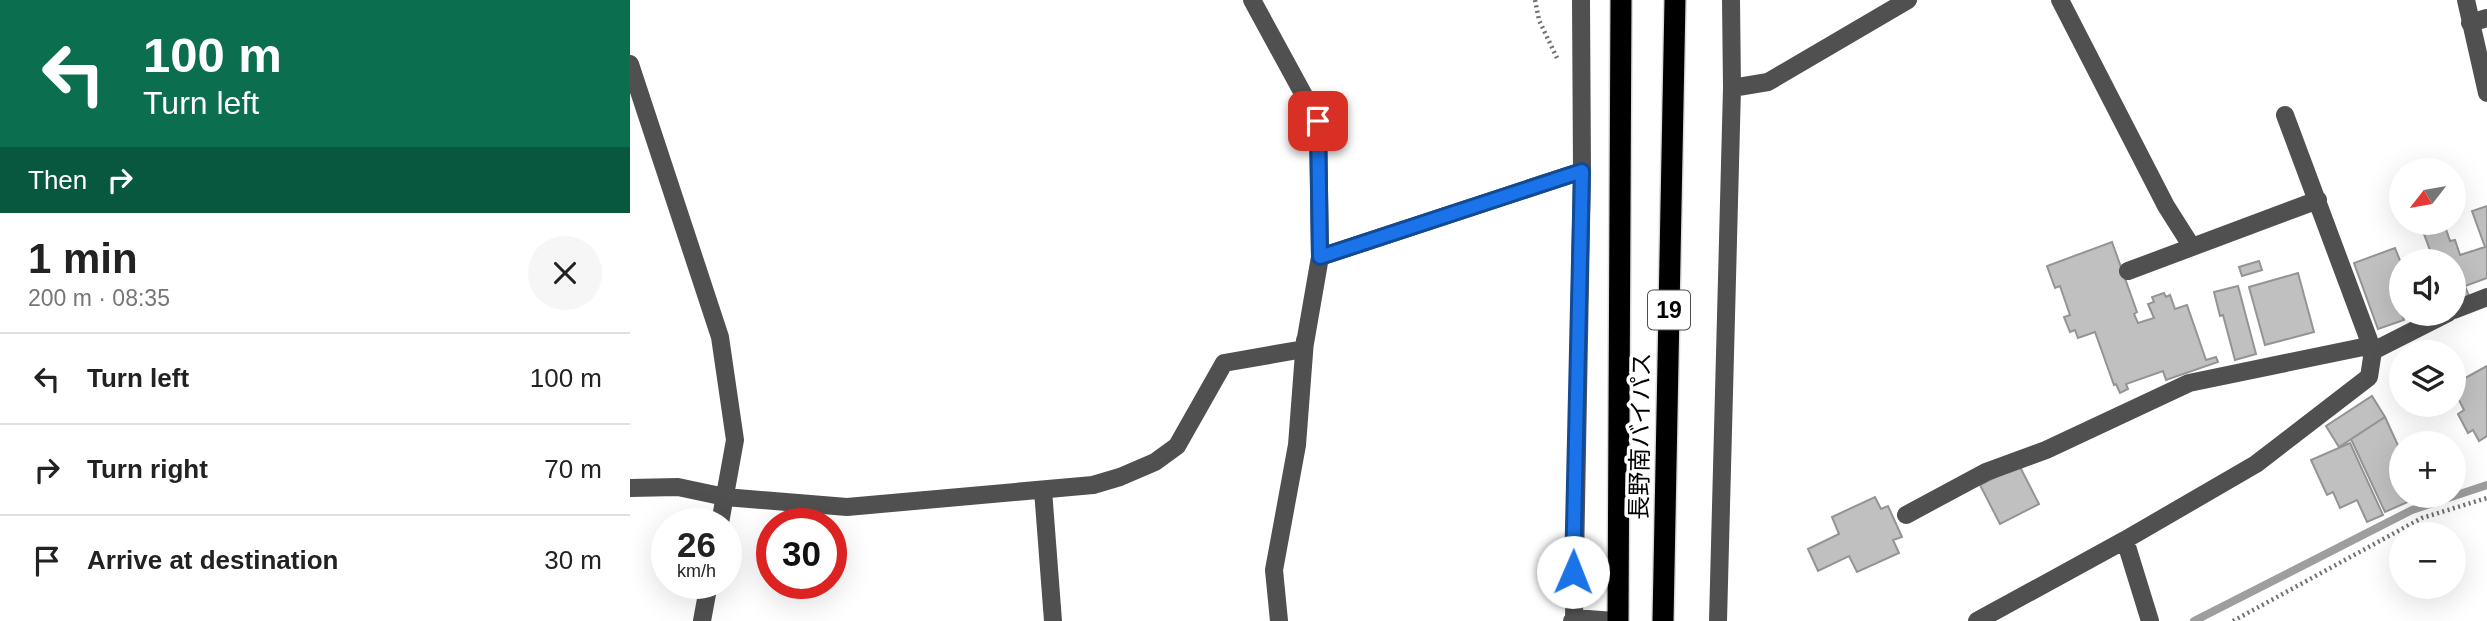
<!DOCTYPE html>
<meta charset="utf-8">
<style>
body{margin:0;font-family:Arial,"Noto Sans JP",sans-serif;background:#f6f6f6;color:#222;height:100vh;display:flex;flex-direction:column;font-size:26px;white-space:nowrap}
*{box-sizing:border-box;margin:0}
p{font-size:23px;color:#767676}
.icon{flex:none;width:38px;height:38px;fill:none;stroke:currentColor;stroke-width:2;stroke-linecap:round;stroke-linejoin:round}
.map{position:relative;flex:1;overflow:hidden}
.panel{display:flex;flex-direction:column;background:#fff;width:630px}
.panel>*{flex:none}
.hud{background:#0b6e4f;color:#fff;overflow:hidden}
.needle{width:46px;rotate:239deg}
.buttons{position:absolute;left:1759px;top:158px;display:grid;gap:14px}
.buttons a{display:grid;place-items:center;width:77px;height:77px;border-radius:50%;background:#fff;box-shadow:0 7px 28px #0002;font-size:35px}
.speed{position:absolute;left:21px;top:508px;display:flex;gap:14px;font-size:35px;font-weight:700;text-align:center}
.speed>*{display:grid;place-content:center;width:91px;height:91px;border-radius:50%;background:#fff;box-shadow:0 7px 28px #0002;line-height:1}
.speed small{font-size:18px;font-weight:400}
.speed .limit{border:10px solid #d22;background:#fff;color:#111}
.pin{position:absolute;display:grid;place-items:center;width:60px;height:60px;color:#fff;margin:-30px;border-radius:14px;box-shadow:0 4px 10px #0006}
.me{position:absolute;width:77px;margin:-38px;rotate:1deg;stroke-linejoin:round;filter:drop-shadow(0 0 5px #0008)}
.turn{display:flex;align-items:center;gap:24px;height:147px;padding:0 28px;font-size:32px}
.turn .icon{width:91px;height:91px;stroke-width:2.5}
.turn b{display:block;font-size:49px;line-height:60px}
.then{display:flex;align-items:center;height:66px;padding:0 28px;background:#0003;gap:14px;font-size:26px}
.round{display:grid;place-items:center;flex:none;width:74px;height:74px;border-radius:37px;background:#f6f6f6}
.headline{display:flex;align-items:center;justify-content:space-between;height:119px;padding:0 28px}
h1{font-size:42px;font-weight:600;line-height:52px}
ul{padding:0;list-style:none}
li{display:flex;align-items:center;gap:21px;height:91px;padding:0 28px;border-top:2px solid #e0e0e0}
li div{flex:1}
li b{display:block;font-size:26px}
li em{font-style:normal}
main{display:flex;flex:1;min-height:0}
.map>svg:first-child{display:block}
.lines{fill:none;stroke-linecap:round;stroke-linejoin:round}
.stream{stroke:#9e9e9e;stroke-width:8}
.building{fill:#c0c0c0;stroke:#949494;stroke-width:2}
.highway-casing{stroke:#dbdbdb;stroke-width:24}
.path{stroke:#727272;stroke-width:4.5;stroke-dasharray:2 3.5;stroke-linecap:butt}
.minor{stroke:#505050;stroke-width:18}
.highway{stroke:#000;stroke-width:21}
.route-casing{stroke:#114b97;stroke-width:18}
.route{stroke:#1a73e8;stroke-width:12}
.labels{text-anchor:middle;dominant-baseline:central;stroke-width:7;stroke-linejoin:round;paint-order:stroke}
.shield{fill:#fff;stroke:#4c4c4c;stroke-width:2}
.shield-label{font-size:23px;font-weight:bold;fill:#000}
.street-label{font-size:24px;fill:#000;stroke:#fff}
</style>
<main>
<section class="panel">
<div class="hud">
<div class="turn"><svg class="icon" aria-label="left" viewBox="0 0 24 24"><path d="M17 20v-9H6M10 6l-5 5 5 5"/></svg><div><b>100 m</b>Turn left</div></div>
<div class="then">Then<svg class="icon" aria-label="right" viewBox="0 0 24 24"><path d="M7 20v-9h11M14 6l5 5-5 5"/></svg></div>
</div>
<div class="headline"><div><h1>1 min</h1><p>200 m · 08:35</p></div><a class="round"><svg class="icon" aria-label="close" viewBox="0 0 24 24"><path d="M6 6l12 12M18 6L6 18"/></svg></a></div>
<ul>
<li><svg class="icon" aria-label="left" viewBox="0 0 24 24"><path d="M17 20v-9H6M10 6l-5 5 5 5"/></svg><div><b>Turn left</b></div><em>100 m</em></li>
<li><svg class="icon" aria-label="right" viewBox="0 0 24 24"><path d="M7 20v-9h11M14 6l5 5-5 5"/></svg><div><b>Turn right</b></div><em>70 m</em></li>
<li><svg class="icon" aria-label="arrive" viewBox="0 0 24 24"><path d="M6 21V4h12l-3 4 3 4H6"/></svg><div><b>Arrive at destination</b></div><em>30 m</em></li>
</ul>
</section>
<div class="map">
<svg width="1857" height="621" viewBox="0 0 1857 621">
<rect width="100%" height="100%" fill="#fff"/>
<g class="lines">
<path class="stream" d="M1564 621 1782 510 1857 485"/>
</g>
<path class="building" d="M1857 206V278L1835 286 1839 296 1824 301V261H1804L1794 234 1815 226 1820 241 1825 240 1830 255 1855 247 1842 211Z
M1482 242 1507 312 1504 314 1508 323 1524 318 1518 304 1524 302 1522 297 1534 293 1536 297 1540 295 1545 309 1557 305 1576 360 1586 357 1588 362 1536 380 1533 371 1496 384 1498 389 1490 393 1486 384 1484 385 1465 332 1448 338 1445 330 1440 332 1434 317 1440 315 1430 286 1425 288 1417 266Z
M1765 248 1771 263V313L1774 320 1748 329 1724 263Z
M1629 261 1632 270 1612 276 1609 267Z
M1668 273 1684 332 1635 345 1619 287Z
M1608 286 1626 354 1605 360 1593 315 1590 316 1584 292Z
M1857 366V436L1849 441 1843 430 1838 433 1828 414 1834 410 1824 390V384Z
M1742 396 1755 417 1709 447 1696 426Z
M1755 417 1771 452V495L1791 496 1755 512 1721 439Z
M1720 443 1753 515 1737 522 1727 500 1710 508 1703 492 1697 495 1681 460Z
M1389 465 1409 504 1370 524 1350 485Z
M1245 497 1251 509 1258 506 1272 537 1263 540 1269 553 1227 572 1219 556 1188 571 1178 549 1209 534 1202 517Z"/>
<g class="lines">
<defs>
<path id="highway" d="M988 621 991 0
M1033 621 1045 0"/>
</defs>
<use href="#highway" class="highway-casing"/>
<path class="path" d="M905 0 909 20 927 58
M1603 621 1792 518 1857 498"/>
<path class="minor" d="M1430 0 1536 206 1562 247
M1836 0 1857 93
M1840 23 1857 18
M0 64 90 337 105 440 90 523
M1102 88 1138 82 1278 0
M1655 115 1743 351
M690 257 952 171
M1498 271 1688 200
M1824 310 1857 297
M0 488 48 487 95 497 217 507 463 485 490 477 525 462 547 446 594 363 674 349 690 257 688 121 622 0
M413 490 423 621
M1276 515 1356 472 1416 450 1559 383 1733 347 1743 351
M1495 540 1520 621
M944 618 985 621
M72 621 79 583
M649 621 644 570 667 445 675 340
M942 621 944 618 952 171 951 0
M1088 621 1102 88 1101 0
M1347 621 1495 540 1626 464 1739 377 1743 351 1818 313"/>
<use href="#highway" class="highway"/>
</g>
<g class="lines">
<defs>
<path id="route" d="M688 121 690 257 952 171 943 572"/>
</defs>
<use href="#route" class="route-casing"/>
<use href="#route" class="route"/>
</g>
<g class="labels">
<rect class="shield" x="1018" y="290.5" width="42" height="39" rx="5"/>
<g class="shield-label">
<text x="1039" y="310">19</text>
</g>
<g class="street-label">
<text transform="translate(1010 436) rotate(-89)">長野南バイパス</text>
</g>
</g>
</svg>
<div class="buttons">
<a><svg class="needle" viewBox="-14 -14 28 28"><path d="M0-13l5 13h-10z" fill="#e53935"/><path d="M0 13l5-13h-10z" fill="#767676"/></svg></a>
<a><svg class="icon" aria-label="sound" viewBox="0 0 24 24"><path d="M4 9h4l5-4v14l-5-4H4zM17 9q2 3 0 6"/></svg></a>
<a><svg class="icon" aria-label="layers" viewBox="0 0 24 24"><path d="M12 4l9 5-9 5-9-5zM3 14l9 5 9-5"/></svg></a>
<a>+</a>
<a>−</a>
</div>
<div class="speed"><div>26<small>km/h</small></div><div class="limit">30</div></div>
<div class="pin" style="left:688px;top:121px;background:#d93025"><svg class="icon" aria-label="arrive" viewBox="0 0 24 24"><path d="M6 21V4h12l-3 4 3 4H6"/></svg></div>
<svg class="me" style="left:943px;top:572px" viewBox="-20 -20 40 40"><circle r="19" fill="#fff"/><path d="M0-13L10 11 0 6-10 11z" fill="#1a73e8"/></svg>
</div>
</main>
